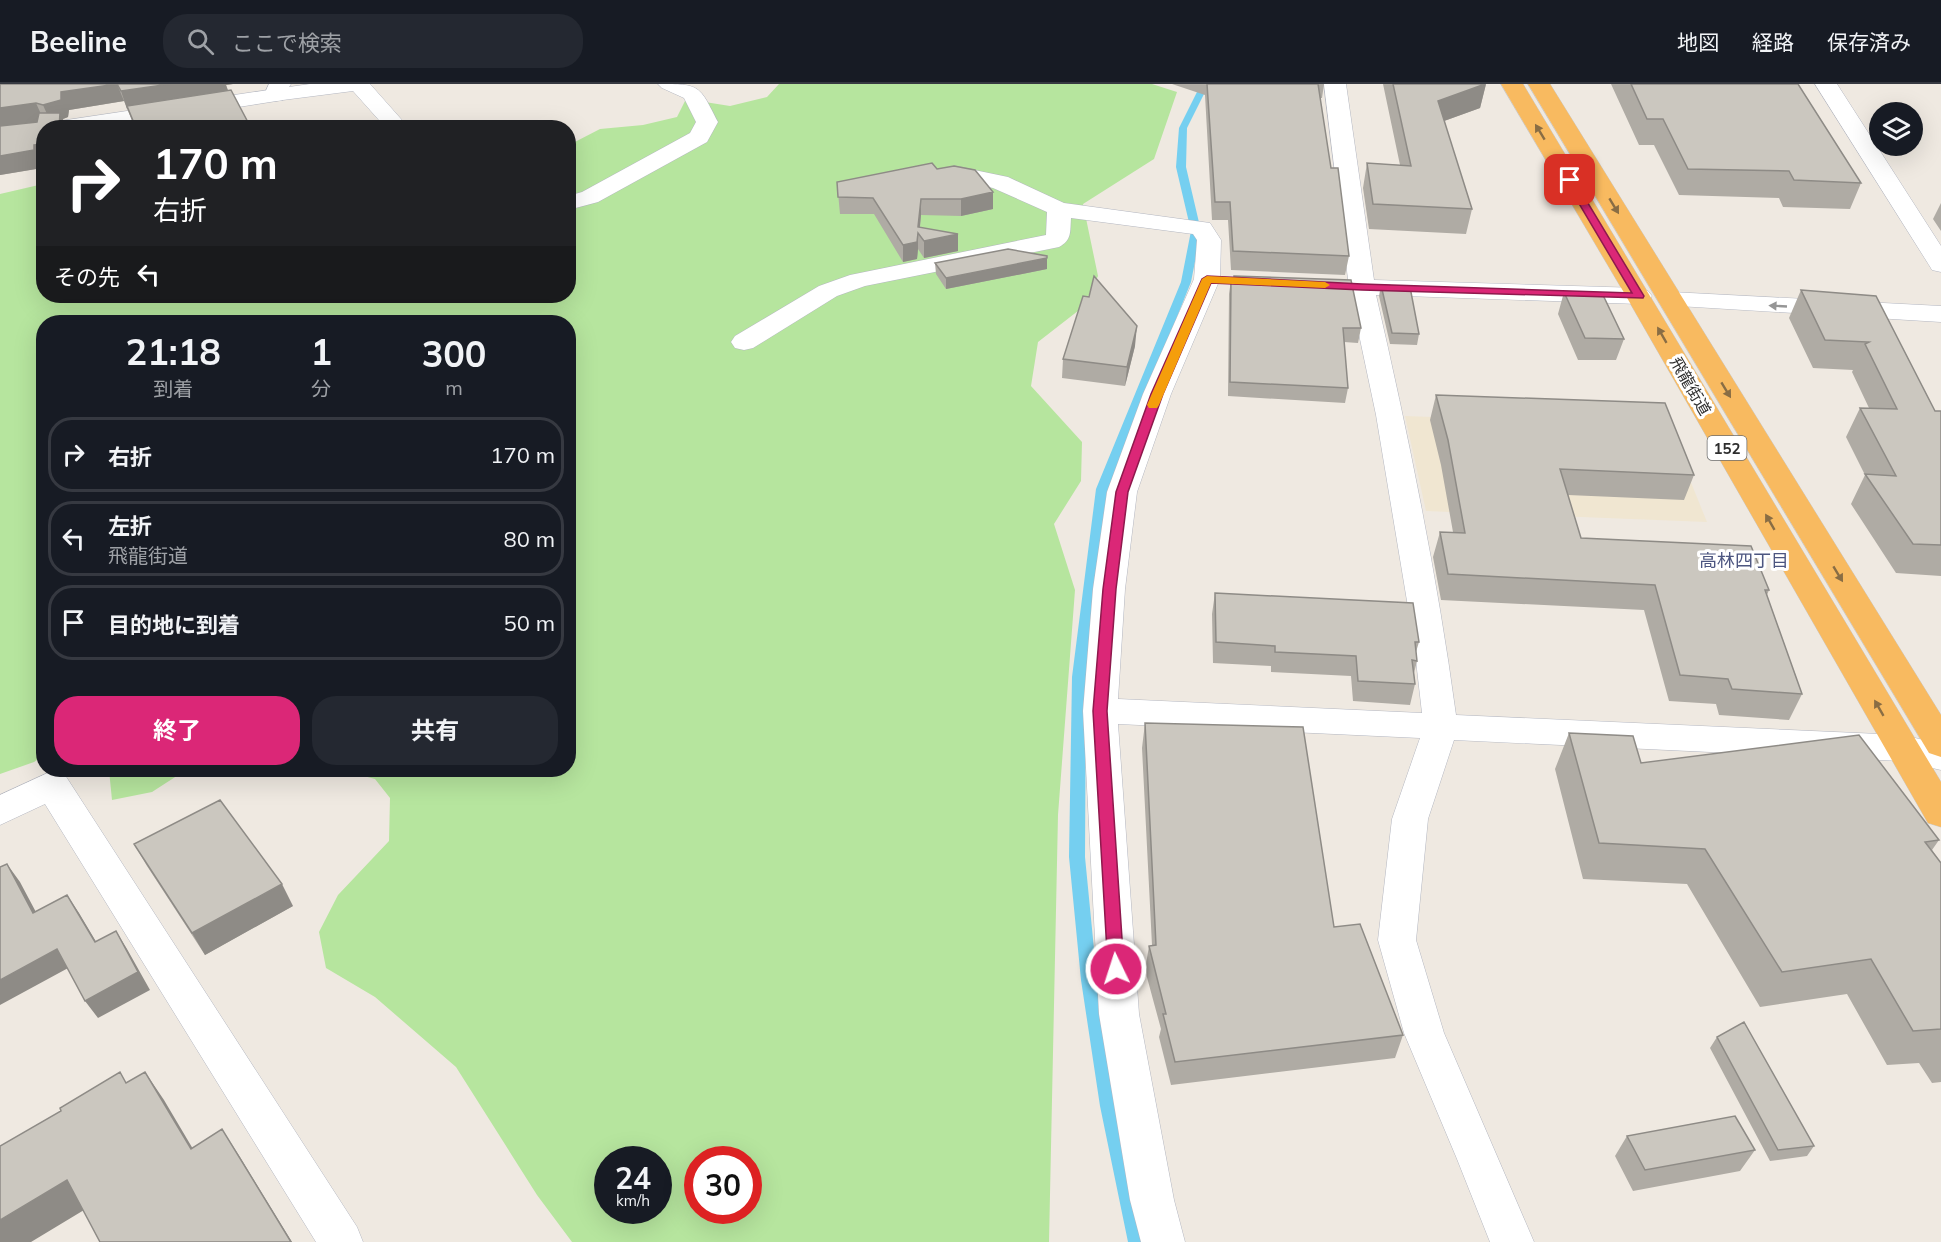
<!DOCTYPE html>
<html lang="ja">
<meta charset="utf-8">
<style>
body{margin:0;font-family:Mulish,"Noto Sans JP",sans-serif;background:#242831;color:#f1f3f6;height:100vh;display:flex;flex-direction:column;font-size:22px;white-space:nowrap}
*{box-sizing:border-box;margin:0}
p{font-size:20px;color:#9ea1a6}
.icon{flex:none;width:33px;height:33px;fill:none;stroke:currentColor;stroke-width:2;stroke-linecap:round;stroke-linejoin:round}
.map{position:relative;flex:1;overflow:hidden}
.details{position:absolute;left:36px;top:231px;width:540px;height:462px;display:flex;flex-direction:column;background:#171b24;border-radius:24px;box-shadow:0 6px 24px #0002}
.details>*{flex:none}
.top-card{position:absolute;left:36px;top:36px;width:540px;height:183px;border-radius:24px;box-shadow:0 6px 24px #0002;background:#202124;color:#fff;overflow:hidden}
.buttons{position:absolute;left:1869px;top:18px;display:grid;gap:12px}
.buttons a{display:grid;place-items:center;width:54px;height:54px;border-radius:50%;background:#171b24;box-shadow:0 6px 24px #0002;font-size:30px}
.speed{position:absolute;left:594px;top:1062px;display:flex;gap:12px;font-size:30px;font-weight:700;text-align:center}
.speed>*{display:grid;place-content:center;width:78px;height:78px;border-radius:50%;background:#171b24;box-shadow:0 6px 24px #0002;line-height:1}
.speed small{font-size:15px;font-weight:400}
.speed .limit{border:9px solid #d22;background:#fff;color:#111}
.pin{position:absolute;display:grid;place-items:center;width:51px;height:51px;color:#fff;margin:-26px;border-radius:12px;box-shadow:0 3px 9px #0006}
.me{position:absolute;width:66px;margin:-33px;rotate:356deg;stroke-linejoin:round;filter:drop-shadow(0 0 4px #0008)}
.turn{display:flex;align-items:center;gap:21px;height:126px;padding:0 18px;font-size:27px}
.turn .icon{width:78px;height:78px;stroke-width:2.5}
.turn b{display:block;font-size:42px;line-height:51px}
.then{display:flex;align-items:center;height:57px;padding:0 18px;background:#0003;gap:12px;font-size:22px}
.eta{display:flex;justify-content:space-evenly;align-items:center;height:102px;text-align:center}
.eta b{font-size:36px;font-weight:700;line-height:42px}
.button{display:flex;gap:12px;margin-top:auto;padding:12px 18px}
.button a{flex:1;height:69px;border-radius:24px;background:#db2777;color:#fff;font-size:24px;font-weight:700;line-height:69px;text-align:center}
.button a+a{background:#242831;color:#f1f3f6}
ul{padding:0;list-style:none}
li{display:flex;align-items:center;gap:18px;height:75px;margin:0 12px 9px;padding:0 6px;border:3px solid #363941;border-radius:24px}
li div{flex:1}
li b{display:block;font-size:22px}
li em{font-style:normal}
header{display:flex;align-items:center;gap:36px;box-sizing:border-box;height:84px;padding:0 30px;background:#171b24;border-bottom:2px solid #363941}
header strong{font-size:28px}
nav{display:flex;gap:33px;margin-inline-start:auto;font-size:21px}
.search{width:420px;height:54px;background:#242831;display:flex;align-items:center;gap:15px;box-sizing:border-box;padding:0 21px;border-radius:24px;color:#9ea1a6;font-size:22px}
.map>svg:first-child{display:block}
.education{fill:#f0e6d1}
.green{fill:#b6e59e;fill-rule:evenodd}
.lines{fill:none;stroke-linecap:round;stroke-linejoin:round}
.stream{fill:#75cff0;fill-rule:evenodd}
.minor-casing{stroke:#b4b7c1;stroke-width:1}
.tertiary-casing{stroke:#b4b7c1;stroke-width:1}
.trunk-casing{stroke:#c9c9c9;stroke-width:1}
.minor{fill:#fff;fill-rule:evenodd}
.tertiary{fill:#fff;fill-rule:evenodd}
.trunk{fill:#f8ba60;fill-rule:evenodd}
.wall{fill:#afaba4}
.shaded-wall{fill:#8e8b86}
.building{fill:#cbc7bf;stroke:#8e8b86;stroke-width:1.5}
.oneway{fill:#896d44}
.oneway2{fill:#969696}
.route{fill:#db2777;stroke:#8e194d;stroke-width:1.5}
.slow{fill:#f59e0b}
.labels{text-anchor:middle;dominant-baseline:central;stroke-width:6;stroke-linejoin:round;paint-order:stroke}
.shield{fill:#fff;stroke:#6d6d6d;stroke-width:1.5}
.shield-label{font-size:15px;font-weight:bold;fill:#2e2e2e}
.street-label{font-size:16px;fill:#2e2e2e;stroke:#fff}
.neighbourhood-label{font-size:18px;fill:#4d5680;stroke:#fff}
</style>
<header>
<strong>Beeline</strong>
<div class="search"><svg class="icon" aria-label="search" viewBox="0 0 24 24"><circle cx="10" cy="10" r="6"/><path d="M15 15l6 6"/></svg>ここで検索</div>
<nav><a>地図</a><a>経路</a><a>保存済み</a></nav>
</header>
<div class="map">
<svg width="1941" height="1158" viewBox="0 0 1941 1158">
<rect width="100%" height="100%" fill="#efe9e1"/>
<path class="education" d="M1405 332 1668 342 1707 438 1426 427Z"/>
<path class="green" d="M779 0H1152L1177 8 1154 75 1083 120 1098 192 1083 223 1038 258 1031 302 1082 358 1081 397 1054 440 1075 506 1058 731 1049 1158H572L537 1111 456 983 375 913 326 884 319 848 338 811 389 757 390 714 375 695 341 686H568V238H44L43 672 34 678 0 690V110L43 100 44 212H568L569 61 600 45 643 41 677 33 686 15 730 22 767 13ZM608 1076H658V1126H608ZM698 1076H748V1126H698Z
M109 686H186L152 708 112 716Z"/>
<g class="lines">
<path class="stream" d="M1201 0H1209L1187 44 1186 83 1201 147 1191 198 1108 405 1086 593 1085 773 1097 896 1118 1022 1146 1158H1128L1100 1022 1081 896 1069 773 1072 593 1096 405 1181 198 1191 147 1176 83 1179 44Z"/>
<defs>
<path id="minor" d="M269 0H291L289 3 310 0H370L409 44H386L353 7 275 17 267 16 264 11Z
M658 0C701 0 699 1 718 38L707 58 598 118 568 126V112L582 108 690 49 696 38 684 14 662 4Z
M1324 0H1346L1374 196 1639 204 1648 207 1652 212 1648 217 1639 220 1376 211C1408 350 1437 490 1456 631L1902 651 1941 660V686L1902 677 1454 656 1428 735 1416 856 1444 949 1534 1158H1490L1457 1075 1404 949 1378 856 1392 735 1420 654 1118 640 1139 930 1174 1116 1185 1158H1141L1130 1116 1099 930 1083 627 1093 505 1107 408 1143 310 1194 195 1197 156 1193 150 1071 134C1070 148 1072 156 1059 163L865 202 837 212 753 264 744 266 735 264 731 258 735 252 819 202 850 191 1046 151 1047 128 993 104 947 94 944 89 947 84 955 82 1008 93 1064 119 1210 139 1221 156 1220 195 1171 310 1137 408 1125 505 1118 615 1422 629 1414 559 1376 331 1349 203Z
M1815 0H1837L1941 162V188L1932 186 1929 181Z
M1671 208 1941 222V238L1662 221 1658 216 1662 211Z
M52 687 65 691 357 1143 363 1158H316L45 720 0 741V711Z"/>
<path id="tertiary" d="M275 5 283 6 286 11 283 16 106 44H49L52 39 60 37Z"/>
<path id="trunk" d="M1501 0H1523L1941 698V743L1928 739 1626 212Z
M1528 0H1550L1941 631V673L1929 669Z"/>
</defs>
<use href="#minor" class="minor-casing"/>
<use href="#tertiary" class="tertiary-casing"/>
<use href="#trunk" class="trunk-casing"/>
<use href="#minor" class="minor"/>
<use href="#tertiary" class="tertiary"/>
<use href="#trunk" class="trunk"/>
</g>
<path class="wall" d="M0 0H233L226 1 228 6 251 44H135L124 17 69 26 68 33 63 35 42 79V84L0 91Z
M1172 0H1324L1322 14H1320L1331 84 1349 172 1345 191 1231 186 1228 136H1212L1205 11Z
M1383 0H1486L1480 24 1444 37 1472 125 1466 150 1369 145 1363 104 1367 79 1400 81Z
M1611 0H1798L1861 99 1850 125 1783 123 1779 114 1679 111 1654 61H1639Z
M937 85 993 125 961 132 921 131 920 143 958 167 924 174 918 165 917 175 903 178 874 130H840L837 98Z
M1941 119V147L1933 135Z
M935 179 1047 185 946 205 936 190Z
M1234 192 1361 244 1358 259 1344 258 1348 304 1345 319 1228 312 1229 210 1231 196H1233Z
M1381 201 1419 250 1417 261 1390 260 1379 212Z
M1801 206 1876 212 1935 327H1941V492L1896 489 1851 420 1865 391 1846 353 1860 324H1869L1852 288 1853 286 1813 284 1789 234Z
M1564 208 1624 255 1616 276H1578L1558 230Z
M1135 262 1125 302 1062 294 1063 275Z
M1436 311 1694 391 1684 416 1568 411 1581 454 1769 506 1767 511 1802 610 1789 636 1719 631 1716 620 1669 617 1644 526 1441 516 1433 473 1440 448H1453L1441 381 1430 336Z
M1215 509 1419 558 1416 568 1417 577 1414 589 1415 600 1410 621 1353 617 1351 592 1271 588V582L1213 579 1212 530Z
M1145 639 1334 843 1403 951 1395 974 1171 1001 1159 953 1161 945 1145 886 1149 862 1152 861 1142 664Z
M1569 649 1641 679 1939 756 1932 766 1941 779V998L1932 999 1919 979 1887 981 1847 910 1760 923 1687 800 1583 795 1555 685Z
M134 760 293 822 205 871 147 782Z
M1717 953 1814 1062 1807 1072 1770 1077 1710 964Z
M1627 1052 1755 1066 1740 1087 1633 1107 1615 1072Z"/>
<path class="shaded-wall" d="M117 0 124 17 69 26 68 33 63 35 66 44H59L51 39 43 21 61 8Z
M170 0H233L226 1 229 10 127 25 121 7Z
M1486 0 1480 24 1433 41 1438 17Z
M36 19 44 37 0 43V24Z
M44 60V79H42V84L0 91V72L34 61Z
M993 108V125L961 132V115Z
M921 115V131L919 151 918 143Z
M918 149V165L917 175 903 178V161Z
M958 150V167L924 174V157Z
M1047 174V185L946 205V194Z
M1137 242 1135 262 1125 302 1127 283Z
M7 780 20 798 46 847 33 829Z
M282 800 293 822 205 871 192 849Z
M67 811 79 829 107 876 95 858Z
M116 847 127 865 150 906 98 934 85 917Z
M57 865 70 883 0 921V896Z
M145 988 164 1016 209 1092 191 1065Z
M222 1045 240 1073 292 1158H291Z
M67 1096 89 1123 31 1158H0V1136Z"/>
<path class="building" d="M0 0H117L61 8V16L43 21 36 19 0 24Z
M117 0H170L121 7Z
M1207 0H1318L1331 84H1338L1349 172 1233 167 1230 118H1215Z
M1393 0H1485L1438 17 1472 125 1373 120 1367 79 1411 82Z
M1631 0H1798L1861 99 1794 96 1789 87 1688 85 1663 35H1647Z
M231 6 251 44H136L127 22Z
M39 29H60L59 44H44V60L34 61V66L0 72V42L37 38Z
M932 79 937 85 954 82 975 86 993 108 961 115H921L918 143 958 150 924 157 918 149 917 158 903 161 873 114 838 113 837 98Z
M1008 165 1047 172V174L946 194 935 179Z
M1094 192 1137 242 1127 283 1063 275 1083 212 1089 213Z
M1234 192 1351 196 1361 244H1343L1348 304 1230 298 1231 196H1234Z
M1381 201 1410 203 1419 250 1392 249Z
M1801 206 1876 212 1935 327H1941V461L1913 460 1865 390 1896 392 1860 324 1897 325 1865 260 1869 258 1825 256Z
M1564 208 1602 209 1624 255 1585 254Z
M1436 311 1665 319 1694 391 1560 385 1581 454 1751 462 1769 506H1765L1802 610 1732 605 1728 595 1680 591 1655 501 1448 490 1440 448 1465 449 1448 356Z
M1215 509 1413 519 1419 558H1415L1417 577 1412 576 1415 600 1358 597 1356 572 1275 568V562L1216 558Z
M1145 639 1303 643 1334 843 1360 840 1403 951 1175 978 1163 930H1166L1149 862 1156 861Z
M1569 649 1633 652 1641 679 1859 651 1939 756 1925 758 1941 779V945L1913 947 1871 875 1782 888 1705 765 1599 759Z
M220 716 282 800 192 849 134 760Z
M7 780 33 829 67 811 95 858 116 847 138 888 85 917 57 865 0 896V783Z
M1744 938 1814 1062 1778 1066 1717 953Z
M120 988 126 999 145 988 191 1065 222 1045 291 1158H100L67 1096 0 1136V1062L61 1027 60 1024Z
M1735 1032 1755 1066 1645 1086 1627 1052Z"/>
<defs><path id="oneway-solid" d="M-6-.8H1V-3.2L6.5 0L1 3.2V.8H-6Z" transform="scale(1.5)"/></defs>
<g class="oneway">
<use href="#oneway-solid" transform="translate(1540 48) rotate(-121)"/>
<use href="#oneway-solid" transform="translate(1614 122) rotate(59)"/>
<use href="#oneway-solid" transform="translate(1662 251) rotate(-120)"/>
<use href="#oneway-solid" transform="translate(1726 306) rotate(59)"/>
<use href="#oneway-solid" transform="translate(1770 438) rotate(-120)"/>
<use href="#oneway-solid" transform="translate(1838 490) rotate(59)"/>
<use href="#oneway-solid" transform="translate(1879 624) rotate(-120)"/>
</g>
<use class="oneway2" href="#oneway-solid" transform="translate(1778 222) rotate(-177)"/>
<path class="route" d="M1566 94 1574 96 1644 212 1643 214 1362 206 1211 199 1163 310 1128 408 1116 505 1107 627 1124 885 1122 890 1116 892 1110 890 1108 885 1093 627 1103 505 1116 408 1151 310 1202 195 1207 192 1362 200 1632 209 1565 96Z"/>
<path class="slow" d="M1207 192 1325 198 1330 201 1325 204 1211 199 1159 321 1157 324H1149L1147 321 1202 195Z"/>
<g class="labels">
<rect class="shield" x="1707.5" y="352" width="39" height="24" rx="4.5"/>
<g class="shield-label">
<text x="1727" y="364">152</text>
</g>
<g class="street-label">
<text transform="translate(1691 302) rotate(60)">飛龍街道</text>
</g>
<g class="neighbourhood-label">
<text x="1744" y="476">高林四丁目</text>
</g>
</g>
</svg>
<div class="buttons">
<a><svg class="icon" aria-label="layers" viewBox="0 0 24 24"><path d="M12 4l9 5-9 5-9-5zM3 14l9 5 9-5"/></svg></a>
</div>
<div class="speed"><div>24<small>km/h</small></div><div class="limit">30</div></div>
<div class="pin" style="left:1570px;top:96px;background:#d93025"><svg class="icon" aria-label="arrive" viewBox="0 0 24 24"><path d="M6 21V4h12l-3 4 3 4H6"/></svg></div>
<svg class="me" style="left:1116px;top:885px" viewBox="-20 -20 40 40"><circle r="17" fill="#db2777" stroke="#fff" stroke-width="3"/><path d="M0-11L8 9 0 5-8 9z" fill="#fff"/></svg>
<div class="top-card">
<div class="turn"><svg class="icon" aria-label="right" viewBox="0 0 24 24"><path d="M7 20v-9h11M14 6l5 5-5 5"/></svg><div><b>170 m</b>右折</div></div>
<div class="then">その先<svg class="icon" aria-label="left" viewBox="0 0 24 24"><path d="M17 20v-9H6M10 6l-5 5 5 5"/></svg></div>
</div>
<section class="details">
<div class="eta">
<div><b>21:18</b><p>到着</p></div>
<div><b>1</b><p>分</p></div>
<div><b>300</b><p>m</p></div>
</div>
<ul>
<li><svg class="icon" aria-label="right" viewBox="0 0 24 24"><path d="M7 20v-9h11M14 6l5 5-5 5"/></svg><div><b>右折</b></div><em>170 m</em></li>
<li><svg class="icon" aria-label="left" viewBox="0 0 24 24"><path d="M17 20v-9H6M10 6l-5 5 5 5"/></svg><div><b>左折</b><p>飛龍街道</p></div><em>80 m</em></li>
<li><svg class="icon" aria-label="arrive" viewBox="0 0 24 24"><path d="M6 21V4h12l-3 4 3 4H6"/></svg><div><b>目的地に到着</b></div><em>50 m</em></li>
</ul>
<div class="button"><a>終了</a><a>共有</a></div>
</section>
</div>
